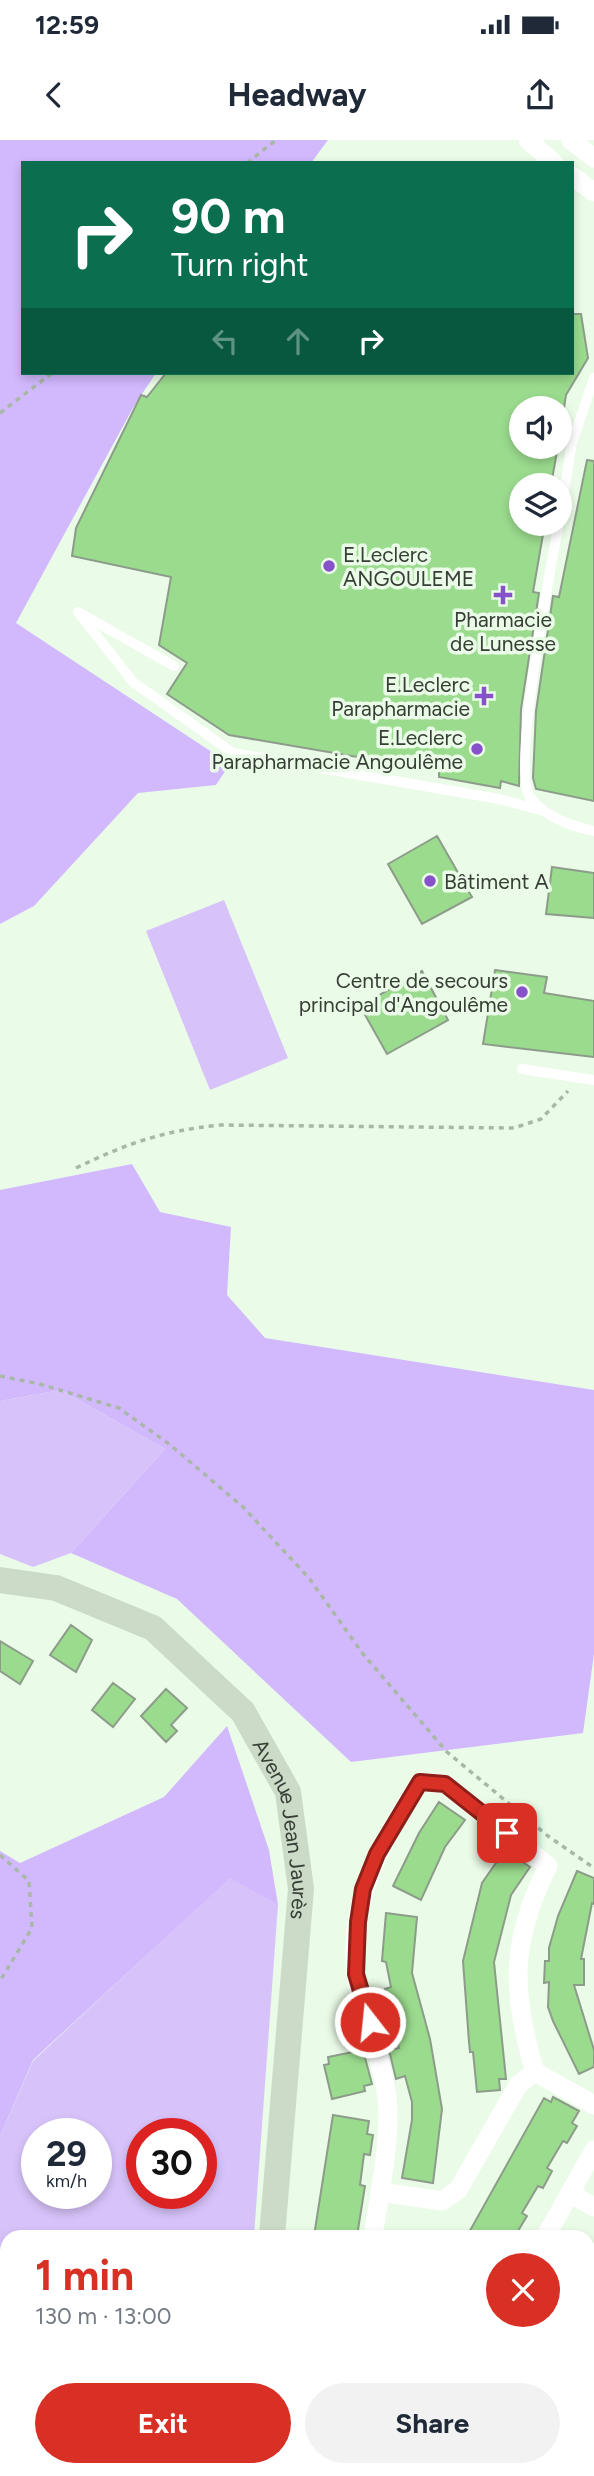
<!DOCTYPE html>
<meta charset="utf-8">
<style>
body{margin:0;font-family:Figtree,sans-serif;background:#f2f2f3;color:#1f2937;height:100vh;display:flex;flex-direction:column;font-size:26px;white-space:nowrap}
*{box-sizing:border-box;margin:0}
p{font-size:23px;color:#747a83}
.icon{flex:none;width:38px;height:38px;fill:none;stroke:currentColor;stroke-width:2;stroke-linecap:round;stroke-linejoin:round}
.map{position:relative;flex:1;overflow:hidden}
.drawer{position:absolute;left:0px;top:2090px;width:595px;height:247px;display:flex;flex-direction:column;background:#fff;border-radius:21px 21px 0 0;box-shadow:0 4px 10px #0003}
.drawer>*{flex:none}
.hud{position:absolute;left:21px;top:21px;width:553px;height:214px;border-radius:0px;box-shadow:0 4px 10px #0003;background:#0b6e4f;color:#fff;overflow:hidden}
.fabs{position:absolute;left:509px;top:256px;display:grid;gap:14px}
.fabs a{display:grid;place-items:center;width:63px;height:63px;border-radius:50%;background:#fff;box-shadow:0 4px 10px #0003;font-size:35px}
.speed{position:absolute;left:21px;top:1978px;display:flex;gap:14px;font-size:35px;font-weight:700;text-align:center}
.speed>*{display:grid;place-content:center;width:91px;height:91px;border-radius:50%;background:#fff;box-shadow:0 4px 10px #0003;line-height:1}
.speed small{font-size:18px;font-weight:400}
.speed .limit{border:10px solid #d22;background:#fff;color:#111}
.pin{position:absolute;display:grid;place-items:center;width:60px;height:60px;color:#fff;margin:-30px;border-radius:14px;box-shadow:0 4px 10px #0006}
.me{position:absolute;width:77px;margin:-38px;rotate:344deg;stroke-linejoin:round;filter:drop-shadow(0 0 5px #0008)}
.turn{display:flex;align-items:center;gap:24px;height:147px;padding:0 35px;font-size:32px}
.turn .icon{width:91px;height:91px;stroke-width:2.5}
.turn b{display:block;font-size:49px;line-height:60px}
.lanes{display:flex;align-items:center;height:66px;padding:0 35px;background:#0003;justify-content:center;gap:35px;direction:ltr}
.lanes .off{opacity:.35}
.round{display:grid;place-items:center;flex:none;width:74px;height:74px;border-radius:37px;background:#f2f2f3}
.headline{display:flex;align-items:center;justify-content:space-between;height:119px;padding:0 35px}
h1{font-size:42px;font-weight:700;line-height:52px;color:#d93025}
.button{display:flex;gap:14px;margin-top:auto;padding:14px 35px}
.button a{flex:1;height:80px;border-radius:42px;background:#d93025;color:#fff;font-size:28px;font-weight:700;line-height:80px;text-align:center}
.button a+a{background:#f2f2f3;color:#1f2937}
.status{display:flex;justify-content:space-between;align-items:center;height:49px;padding:0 35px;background:#fff;direction:ltr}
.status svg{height:19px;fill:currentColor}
header{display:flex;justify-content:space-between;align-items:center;height:91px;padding:0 35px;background:#fff;font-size:32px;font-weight:700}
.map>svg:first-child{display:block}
.green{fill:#d7c3fa;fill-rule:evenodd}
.forest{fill:#d2b9fe}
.building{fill:#9bdb8e;stroke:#8d9c8a;stroke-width:2}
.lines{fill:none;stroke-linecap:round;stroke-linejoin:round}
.path{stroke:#a9b7a7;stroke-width:3.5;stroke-dasharray:5 5;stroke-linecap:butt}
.lane{stroke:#fff;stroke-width:10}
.street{stroke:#fff;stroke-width:19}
.secondary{stroke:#cbdbc7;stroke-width:26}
.route-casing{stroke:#8d1f18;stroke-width:18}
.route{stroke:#d93025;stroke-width:12}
.poi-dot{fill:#8651c9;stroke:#eafbe7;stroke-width:2.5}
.labels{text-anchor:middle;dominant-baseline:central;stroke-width:7;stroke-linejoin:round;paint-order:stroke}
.poi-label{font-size:21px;fill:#373e36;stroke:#eafbe7;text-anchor:end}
.street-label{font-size:21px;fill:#373e36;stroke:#eafbe7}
</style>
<div class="status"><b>12:59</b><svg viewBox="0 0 49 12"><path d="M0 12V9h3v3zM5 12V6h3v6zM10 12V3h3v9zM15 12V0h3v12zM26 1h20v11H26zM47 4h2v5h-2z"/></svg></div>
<header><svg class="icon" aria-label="back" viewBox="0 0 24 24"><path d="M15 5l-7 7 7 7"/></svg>Headway<svg class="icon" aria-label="share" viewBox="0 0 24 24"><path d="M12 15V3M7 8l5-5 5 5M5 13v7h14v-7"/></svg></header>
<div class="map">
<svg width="594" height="2336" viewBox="0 0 594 2336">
<rect width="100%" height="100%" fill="#eafbe7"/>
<path class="green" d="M224 760 288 918 210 950 146 791Z
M61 1250 165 1309 71 1413 33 1427 0 1414V1261Z
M230 1737 278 1765 254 2096H7V2293L0 2306V1996L33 1921ZM37 1993H96V2053H37ZM142 1993H201V2053H142Z"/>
<path class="forest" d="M0 0H328L311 23H23V233H156L134 266 16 483 230 624 216 645 138 653 34 766 0 784Z
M132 1024 160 1072 231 1087 227 1155 265 1198 594 1250V1514L583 1593 351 1622 177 1459 71 1413 165 1309 61 1250 0 1261V1050Z
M227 1586 269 1710 278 1765 230 1738 33 1920 0 1996V1711L20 1723 164 1657Z"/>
<path class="building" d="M572 174H581L588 218 566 255 564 268H522V306H558L551 345H522V383H545L533 452 539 453 521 569 519 646 501 641 500 648 439 637V631L229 595 167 554 187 523 159 505 171 437 72 416 76 388 141 255 147 257 166 233H572Z
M587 320 594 321V661L536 649 533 638 536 571 549 483 553 456 559 457Z
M437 696 472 757 422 784 388 724Z
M552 727 594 733V778L546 774Z
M495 830 547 837 544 853 594 861V917L483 904Z
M422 831 448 880 387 914 360 866Z
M71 1485 92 1500 76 1532 50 1515Z
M0 1501 33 1521 20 1544 0 1531Z
M113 1543 135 1559 113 1587 92 1570Z
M166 1549 187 1568 171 1585 177 1591 166 1602 141 1576Z
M439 1662 465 1680 445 1707 421 1760 393 1746 419 1693Z
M505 1710 530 1727 511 1755 494 1822 506 1939H499L500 1950 477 1952 473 1912H470L469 1902 463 1821 482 1743Z
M577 1731 594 1738V1764L592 1763 581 1819H584V1845H574L594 1910V1927L579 1934 553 1881 548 1867 549 1842 544 1843 545 1821H549V1808L558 1776Z
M386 1773 417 1777 412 1833 430 1899 442 1969 433 2043 402 2038 412 1980V1962L405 1936 396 1939 389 1910 399 1908 385 1849 391 1847 386 1822 382 1821Z
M363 1910 372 1944 364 1946 365 1951 332 1959 324 1925 329 1924 328 1917Z
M553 1957 579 1971 572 1983 577 1986 567 2003 563 2001 547 2028 552 2031 543 2048 538 2046 522 2073 527 2076 515 2096H467L544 1958 551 1962Z
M333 1975 369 1981 367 1994 373 1995 370 2015 364 2014 360 2045 365 2046 357 2096H314Z"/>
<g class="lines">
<path class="path" d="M247 23 276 0
M0 273 52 233
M76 1028C128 1003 162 991 220 985L514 988 541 979 568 951
M0 1236 40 1244 119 1268 169 1304 243 1367 309 1438 363 1514 447 1612 548 1696 594 1728
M0 1715 29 1741 32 1788 0 1841"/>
<path class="lane" d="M560 376 572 303 594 238
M559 383C551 426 511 630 530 657 544 677 571 686 594 691
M174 526 78 472 133 542 233 613 499 659 544 671
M522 929 594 940"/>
<path class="street" d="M528 0 554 23
M571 0 594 18
M572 36 594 52
M380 2052 442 2061 458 2050 518 1945 535 1932
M570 2053 594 2067
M373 2096C379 2057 388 2015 388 1975 388 1926 362 1882 356 1835 347 1762 383 1700 420 1642L445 1644 548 1726C510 1802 511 1852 535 1932L594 1965
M546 2096 594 2010
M536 2329 548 2336
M413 2336 417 2329"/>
<g class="secondary">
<path id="s1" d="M0 1440 56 1448 153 1488 243 1572 288 1652 301 1749 272 2096"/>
<path d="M251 2336 252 2329"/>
</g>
</g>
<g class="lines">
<defs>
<path id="route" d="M370 1882 356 1834 358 1782 363 1749 377 1714 420 1642 445 1644 507 1693"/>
</defs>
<use href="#route" class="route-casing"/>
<use href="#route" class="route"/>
</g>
<g class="poi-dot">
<circle cx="329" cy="426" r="7"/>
<path d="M499.5 444.5h7v7h7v7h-7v7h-7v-7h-7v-7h7z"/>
<path d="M480.5 545.5h7v7h7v7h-7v7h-7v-7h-7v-7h7z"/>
<circle cx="477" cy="609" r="7"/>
<circle cx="430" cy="741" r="7"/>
<circle cx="522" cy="852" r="7"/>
</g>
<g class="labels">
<g class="poi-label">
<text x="343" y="414" text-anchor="start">E.Leclerc<tspan x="343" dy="24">ANGOULEME</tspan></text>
<text x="503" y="479" text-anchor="middle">Pharmacie<tspan x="503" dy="24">de Lunesse</tspan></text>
<text x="470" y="544">E.Leclerc<tspan x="470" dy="24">Parapharmacie</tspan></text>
<text x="463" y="597">E.Leclerc<tspan x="463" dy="24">Parapharmacie Angoulême</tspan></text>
<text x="444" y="741" text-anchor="start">Bâtiment A</text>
<text x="508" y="840">Centre de secours<tspan x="508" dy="24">principal d'Angoulême</tspan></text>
</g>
<g class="street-label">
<text stroke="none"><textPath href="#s1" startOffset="411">Avenue Jean Jaurès</textPath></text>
</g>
</g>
</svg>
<div class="fabs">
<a><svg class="icon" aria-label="sound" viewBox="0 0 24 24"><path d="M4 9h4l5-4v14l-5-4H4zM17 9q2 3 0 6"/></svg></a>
<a><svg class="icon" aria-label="layers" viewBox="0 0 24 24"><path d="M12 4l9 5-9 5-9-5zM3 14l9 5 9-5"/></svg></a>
</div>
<div class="speed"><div>29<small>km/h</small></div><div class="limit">30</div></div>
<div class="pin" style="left:507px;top:1693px;background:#d93025"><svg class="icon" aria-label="arrive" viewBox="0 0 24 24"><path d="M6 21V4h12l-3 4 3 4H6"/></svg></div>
<svg class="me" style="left:370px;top:1882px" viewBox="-20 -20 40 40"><circle r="17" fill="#d93025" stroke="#fff" stroke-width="3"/><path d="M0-11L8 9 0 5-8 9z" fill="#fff"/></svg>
<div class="hud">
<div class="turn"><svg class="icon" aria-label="right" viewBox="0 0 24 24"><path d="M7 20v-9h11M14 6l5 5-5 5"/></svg><div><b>90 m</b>Turn right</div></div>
<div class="lanes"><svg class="icon off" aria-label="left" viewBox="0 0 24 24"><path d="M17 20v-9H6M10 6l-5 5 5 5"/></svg><svg class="icon off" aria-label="ahead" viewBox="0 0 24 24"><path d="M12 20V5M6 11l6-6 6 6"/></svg><svg class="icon" aria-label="right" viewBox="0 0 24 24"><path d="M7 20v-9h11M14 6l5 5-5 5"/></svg></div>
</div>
<section class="drawer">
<div class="headline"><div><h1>1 min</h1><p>130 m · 13:00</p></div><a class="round" style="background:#d93025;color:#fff"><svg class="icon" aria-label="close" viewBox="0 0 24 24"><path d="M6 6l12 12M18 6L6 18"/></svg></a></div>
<div class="button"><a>Exit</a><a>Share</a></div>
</section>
</div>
